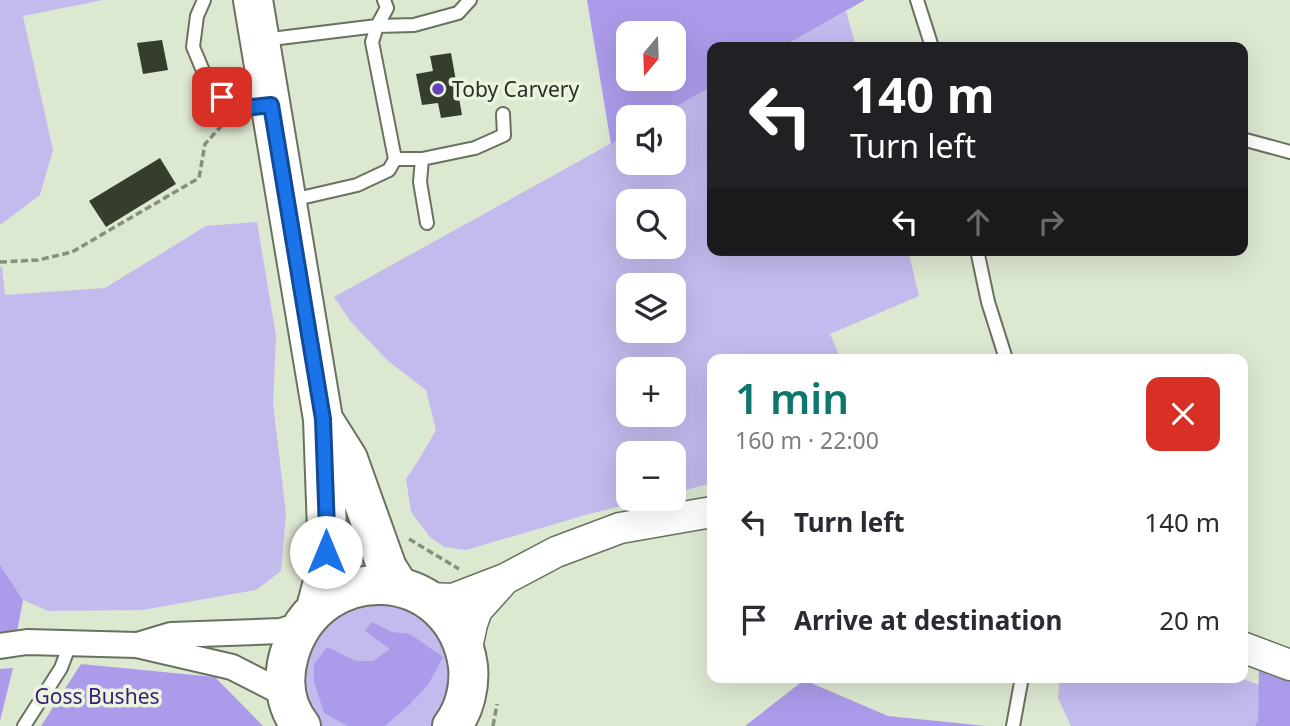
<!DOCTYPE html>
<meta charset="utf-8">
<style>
body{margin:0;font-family:"Noto Sans",sans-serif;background:#f7f7f7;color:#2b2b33;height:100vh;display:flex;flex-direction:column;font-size:26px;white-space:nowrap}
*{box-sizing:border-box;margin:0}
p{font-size:23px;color:#7c7c81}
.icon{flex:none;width:38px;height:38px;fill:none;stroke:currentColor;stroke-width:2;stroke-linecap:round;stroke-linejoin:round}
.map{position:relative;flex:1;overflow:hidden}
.side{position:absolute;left:707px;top:354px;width:541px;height:329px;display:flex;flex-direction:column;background:#fff;border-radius:14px;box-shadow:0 7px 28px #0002}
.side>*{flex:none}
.banner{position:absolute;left:707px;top:42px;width:541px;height:214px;border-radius:14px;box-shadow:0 7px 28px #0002;background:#202124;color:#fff;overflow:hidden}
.needle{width:46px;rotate:199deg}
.fabs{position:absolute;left:616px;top:21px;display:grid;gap:14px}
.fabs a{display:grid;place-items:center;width:70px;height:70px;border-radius:14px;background:#fff;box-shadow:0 7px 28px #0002;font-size:35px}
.pin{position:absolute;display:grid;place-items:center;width:60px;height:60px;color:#fff;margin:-30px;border-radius:14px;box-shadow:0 4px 10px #0006}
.me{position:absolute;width:77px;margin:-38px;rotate:0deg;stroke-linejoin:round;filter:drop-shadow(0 0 5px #0008)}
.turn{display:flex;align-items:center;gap:24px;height:147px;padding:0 28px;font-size:32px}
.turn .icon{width:91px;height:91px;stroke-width:2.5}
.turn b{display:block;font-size:49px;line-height:60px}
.lanes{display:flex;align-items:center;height:66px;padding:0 28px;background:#0003;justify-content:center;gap:35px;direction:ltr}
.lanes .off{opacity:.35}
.round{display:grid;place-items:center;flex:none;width:74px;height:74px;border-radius:14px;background:#f7f7f7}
.overview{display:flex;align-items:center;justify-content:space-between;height:119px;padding:0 28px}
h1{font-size:42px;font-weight:600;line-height:52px;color:#0f766e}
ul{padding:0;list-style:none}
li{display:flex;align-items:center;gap:21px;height:98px;padding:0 28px}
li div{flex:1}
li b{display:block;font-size:26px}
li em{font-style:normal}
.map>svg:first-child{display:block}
.green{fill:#c3baee;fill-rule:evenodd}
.forest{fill:#ac9bea;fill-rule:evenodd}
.building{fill:#353e2c}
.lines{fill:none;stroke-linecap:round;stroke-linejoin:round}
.service-casing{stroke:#68725e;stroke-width:16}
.minor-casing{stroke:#68725e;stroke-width:28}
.tertiary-casing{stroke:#68725e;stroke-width:33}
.primary-casing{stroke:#68725e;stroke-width:42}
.path{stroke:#868e7d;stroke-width:3.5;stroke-dasharray:7 3.5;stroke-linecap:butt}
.service{stroke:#fff;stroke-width:12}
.minor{stroke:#fff;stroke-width:24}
.tertiary{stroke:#fff;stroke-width:30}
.primary{stroke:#fff;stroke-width:38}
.route-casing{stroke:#114b97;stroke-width:18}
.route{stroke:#1a73e8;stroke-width:12}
.poi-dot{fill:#6641b9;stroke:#eaf5de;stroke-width:2.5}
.labels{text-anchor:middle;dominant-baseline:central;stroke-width:7;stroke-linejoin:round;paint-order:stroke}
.poi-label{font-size:21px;fill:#282c23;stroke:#eaf5de;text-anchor:start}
.park-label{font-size:21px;fill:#3b1b75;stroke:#eaf5de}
</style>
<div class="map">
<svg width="1290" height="726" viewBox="0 0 1290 726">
<rect width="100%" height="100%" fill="#dde8d1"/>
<path class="green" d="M0 0H103L23 16 53 150 40 195 0 225Z
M846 11 856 47H782Z
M712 86V250H908L919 296 830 334 841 359H712V483L674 493V453H628V499H650L589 514 466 550 444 547 430 537 411 512 406 479 418 461 436 430 426 390 387 360 351 322 334 297 628 134V163H674V117H658ZM628 201H674V247H628ZM628 285H674V331H628ZM628 369H674V415H628Z
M257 222 276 336 273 403 286 514 281 571 256 590 142 610 48 611 23 600 0 565V267H2L5 295 105 288 206 226Z
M336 466 371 570 341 577Z
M385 601C418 611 435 621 448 654 451 663 454 677 451 686 448 700 439 714 433 726H319L305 703 300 677 305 652 337 612Z
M1060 677H1238L1259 685 1258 720 1255 726H1071L1058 698Z"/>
<path class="forest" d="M587 0H865L782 47H712V86L658 117H628V134L611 144ZM628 33H674V79H628Z
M0 565 23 600 16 637 0 639Z
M372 622 392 632 410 634 443 657 428 685 409 705 385 726H348L324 713 314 682V664L327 647 356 661H373L390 649 365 631Z
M81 664 215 677 263 726H41Z
M13 668 0 721V722V669Z
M1259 668 1290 679V726H1255L1258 720Z
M804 680 888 716 986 726H745Z"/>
<path class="building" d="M162 40 168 70 143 74 137 43Z
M451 53 462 115 441 118 438 103 422 105 416 74 433 71 430 56Z
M160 158 176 184 106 227 89 201Z"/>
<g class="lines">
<defs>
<path id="service" d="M204 0 197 16 193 47 209 85 234 109 267 105
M917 0 932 47
M263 40 377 26 414 25 458 13 470 0
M1242 139 1290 152
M395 159H422L475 148 504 135 503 114
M422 159 420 182 427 223
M292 200 357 185 389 170 395 159 372 42 377 26 387 8 384 0
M977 250 988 302 1006 359
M24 726 61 668 70 644
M1013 726 1022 677"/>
<path id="minor" d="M141 644 171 635 281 631 303 624
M0 646 27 642 137 645 232 667 279 691 285 692"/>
<path id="tertiary" d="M425 598 453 599 505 579 556 552 620 528 712 512
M1242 647 1290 665
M466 653 472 624 477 610 503 581"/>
<path id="primary" d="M253 0 323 419 327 530 325 574 316 608
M324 421 348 459 387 568 399 587
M301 726C285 706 282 680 289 655 318 556 454 564 468 666 470 686 465 709 452 726"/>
</defs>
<use href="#service" class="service-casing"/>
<use href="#minor" class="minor-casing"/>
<use href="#tertiary" class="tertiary-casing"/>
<use href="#primary" class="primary-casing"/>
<path class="path" d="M0 262 38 260 72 252 199 178 205 144 225 122
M409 539 459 569
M493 726 497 704"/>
<use href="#service" class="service"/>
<use href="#minor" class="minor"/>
<use href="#tertiary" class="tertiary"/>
<use href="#primary" class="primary"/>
</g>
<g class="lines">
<defs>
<path id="route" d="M222 97 234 109 271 105 323 419 327 530 326 552"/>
</defs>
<use href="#route" class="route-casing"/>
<use href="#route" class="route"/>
</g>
<circle class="poi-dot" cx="438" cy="89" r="7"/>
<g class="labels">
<g class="poi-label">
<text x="452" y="89">Toby Carvery</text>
</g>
<g class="park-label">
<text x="97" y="696">Goss Bushes</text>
</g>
</g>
</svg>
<div class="fabs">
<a><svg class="needle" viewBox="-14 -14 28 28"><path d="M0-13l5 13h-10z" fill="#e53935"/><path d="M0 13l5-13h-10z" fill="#7c7c81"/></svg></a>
<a><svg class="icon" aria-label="sound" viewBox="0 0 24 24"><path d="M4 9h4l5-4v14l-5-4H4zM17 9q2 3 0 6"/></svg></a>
<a><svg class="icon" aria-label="search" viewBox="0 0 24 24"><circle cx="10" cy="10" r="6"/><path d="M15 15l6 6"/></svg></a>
<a><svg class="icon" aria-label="layers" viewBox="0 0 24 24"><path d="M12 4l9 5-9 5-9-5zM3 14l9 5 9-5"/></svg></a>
<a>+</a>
<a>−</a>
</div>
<div class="pin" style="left:222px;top:97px;background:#d93025"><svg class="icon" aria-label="arrive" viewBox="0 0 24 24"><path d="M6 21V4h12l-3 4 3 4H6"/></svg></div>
<svg class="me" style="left:326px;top:552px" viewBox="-20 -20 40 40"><circle r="19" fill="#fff"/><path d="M0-13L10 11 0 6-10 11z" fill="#1a73e8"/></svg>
<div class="banner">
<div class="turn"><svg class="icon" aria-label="left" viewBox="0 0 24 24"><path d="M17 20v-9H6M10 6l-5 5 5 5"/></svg><div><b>140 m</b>Turn left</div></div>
<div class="lanes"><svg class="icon" aria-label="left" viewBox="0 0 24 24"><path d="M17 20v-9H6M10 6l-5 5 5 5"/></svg><svg class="icon off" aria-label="ahead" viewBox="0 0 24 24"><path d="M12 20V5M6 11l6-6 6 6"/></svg><svg class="icon off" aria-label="right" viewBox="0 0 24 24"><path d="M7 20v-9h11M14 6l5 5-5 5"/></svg></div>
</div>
<section class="side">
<div class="overview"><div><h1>1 min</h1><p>160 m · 22:00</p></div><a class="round" style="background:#d93025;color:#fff"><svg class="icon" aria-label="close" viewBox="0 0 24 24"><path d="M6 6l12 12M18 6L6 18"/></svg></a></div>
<ul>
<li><svg class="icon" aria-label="left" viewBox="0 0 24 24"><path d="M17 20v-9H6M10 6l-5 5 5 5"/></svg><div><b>Turn left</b></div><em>140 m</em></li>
<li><svg class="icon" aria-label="arrive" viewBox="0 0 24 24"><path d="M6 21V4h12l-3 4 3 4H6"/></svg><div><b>Arrive at destination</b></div><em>20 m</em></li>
</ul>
</section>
</div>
